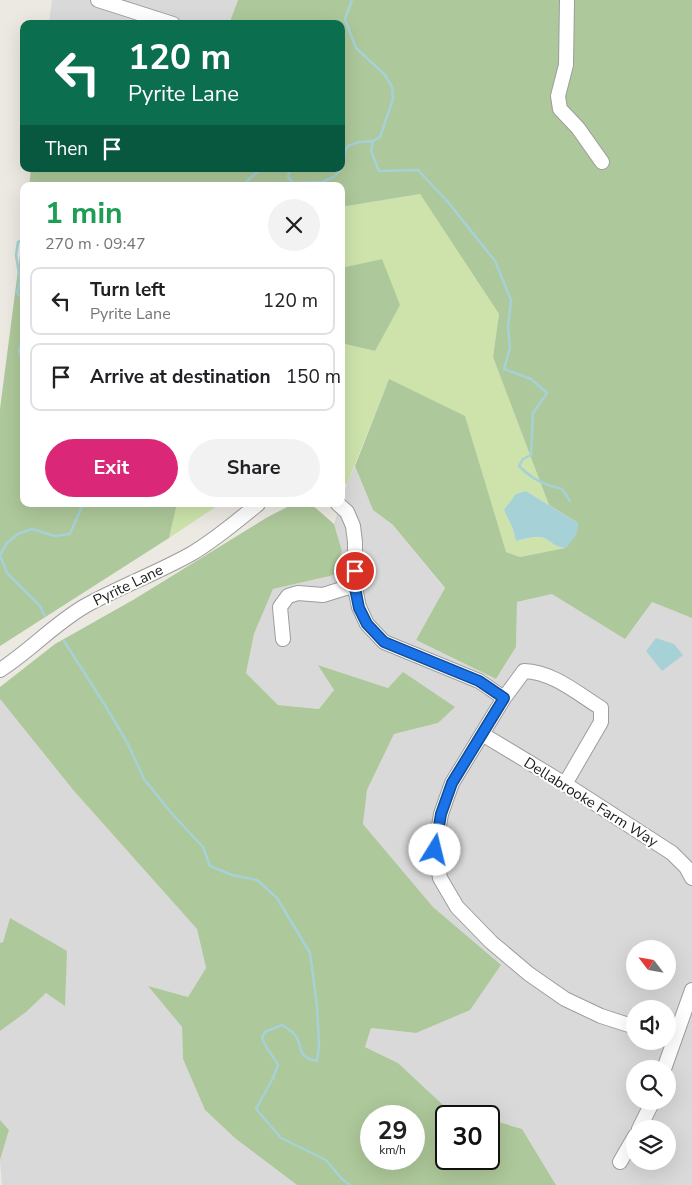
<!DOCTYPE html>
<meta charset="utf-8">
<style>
body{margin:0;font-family:"Nunito Sans",sans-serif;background:#f2f2f2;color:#202124;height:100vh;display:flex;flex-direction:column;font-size:19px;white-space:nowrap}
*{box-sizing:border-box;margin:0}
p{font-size:16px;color:#757577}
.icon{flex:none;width:28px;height:28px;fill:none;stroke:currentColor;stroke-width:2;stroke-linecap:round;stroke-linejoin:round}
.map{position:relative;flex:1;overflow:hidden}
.sheet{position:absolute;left:20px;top:182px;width:325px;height:325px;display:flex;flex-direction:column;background:#fff;border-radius:10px;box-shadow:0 5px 20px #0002}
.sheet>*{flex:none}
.hud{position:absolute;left:20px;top:20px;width:325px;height:152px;border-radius:10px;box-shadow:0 5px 20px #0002;background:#0b6e4f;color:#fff;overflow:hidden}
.needle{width:32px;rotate:301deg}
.tools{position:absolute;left:626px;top:940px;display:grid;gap:10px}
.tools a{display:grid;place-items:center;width:50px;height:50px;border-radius:50%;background:#fff;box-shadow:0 5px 20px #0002;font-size:25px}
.speed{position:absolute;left:360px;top:1105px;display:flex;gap:10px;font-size:25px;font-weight:700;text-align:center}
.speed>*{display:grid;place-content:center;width:65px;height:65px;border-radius:50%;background:#fff;box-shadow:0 5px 20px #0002;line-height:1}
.speed small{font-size:12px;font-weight:400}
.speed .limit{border:2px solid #111;border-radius:8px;background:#fff;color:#111}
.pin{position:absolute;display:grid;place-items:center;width:42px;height:42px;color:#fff;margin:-21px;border:2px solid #fff;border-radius:50%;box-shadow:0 1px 5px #0007}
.me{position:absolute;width:55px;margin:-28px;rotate:9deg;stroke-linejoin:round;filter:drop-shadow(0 0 4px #0008)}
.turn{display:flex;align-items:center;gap:18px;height:105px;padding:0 25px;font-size:22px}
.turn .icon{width:65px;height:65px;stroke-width:2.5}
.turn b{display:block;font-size:35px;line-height:42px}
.then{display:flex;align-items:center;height:48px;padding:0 25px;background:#0003;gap:10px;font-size:19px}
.round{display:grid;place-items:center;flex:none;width:52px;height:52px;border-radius:26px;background:#f2f2f2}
.summary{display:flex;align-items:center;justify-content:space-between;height:85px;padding:0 25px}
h1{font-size:30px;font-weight:700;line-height:38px;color:#1e9e55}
.button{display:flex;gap:10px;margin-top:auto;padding:10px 25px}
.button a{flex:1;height:58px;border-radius:30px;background:#db2777;color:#fff;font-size:20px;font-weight:700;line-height:58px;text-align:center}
.button a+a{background:#f2f2f2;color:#202124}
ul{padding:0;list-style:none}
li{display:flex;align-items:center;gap:15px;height:68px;margin:0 10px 8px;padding:0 15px;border:2px solid #e0e0e0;border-radius:10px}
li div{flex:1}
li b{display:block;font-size:19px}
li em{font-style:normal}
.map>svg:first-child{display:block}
.residential{fill:#dad9d9;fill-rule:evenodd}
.grass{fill:#cde3ab}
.forest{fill:#adc89a;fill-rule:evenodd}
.water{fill:#a6d1d7}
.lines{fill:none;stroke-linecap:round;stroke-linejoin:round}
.stream{stroke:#a6d1d7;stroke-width:2.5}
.minor-casing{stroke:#9d9d9d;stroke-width:16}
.minor{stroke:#fff;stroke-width:14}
.route-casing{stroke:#114b97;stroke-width:12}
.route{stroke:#1a73e8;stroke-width:9}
.labels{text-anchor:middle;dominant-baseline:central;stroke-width:4;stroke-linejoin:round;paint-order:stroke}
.street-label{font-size:15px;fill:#1c1c1c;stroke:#fff}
</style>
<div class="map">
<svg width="692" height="1185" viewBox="0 0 692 1185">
<rect width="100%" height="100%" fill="#ece8e2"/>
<path class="residential" d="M52 0H238L229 24H49Z
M355 466 373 510 393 525 445 589 416 640 496 679 516 647 517 602 552 594 652 602 692 618V1185H556L522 1129 489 1119V1116H478L444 1107 398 1063 365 1047 371 1028 416 1033 501 966 433 907 363 824 367 790 394 734 438 723 388 688 319 665 334 690 319 709 278 705 246 673 254 634 273 589 334 575 342 551 334 524 347 484ZM635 949H668V981H635ZM635 1009H668V1041H635ZM635 1069H668V1101H635ZM635 1129H668V1161H635Z
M0 699 74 791 197 929 206 968 188 997 149 987 182 1027 183 1059 205 1110 236 1139 297 1185H2L0 1160 9 1130 0 1120V1030L46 993 65 1005 10 918 3 942 0 943Z"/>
<path class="grass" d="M420 194 499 314 493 357 549 505 526 491 504 510 513 529 516 541C524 540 536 535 544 538 553 542 554 547 565 548L520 557 506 552 389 379 347 484 341 482V343L375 351 382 259 341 268V207Z
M177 504H220L169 538Z"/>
<path class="forest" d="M238 0H692V618L652 602 625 639 552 594 517 602 516 647 496 679 416 640 445 588 393 525 373 510 355 466 389 379 465 416 506 552 520 557 565 548 575 536 578 523 549 505 493 357 499 314 420 194 341 207V186H29L31 169H341V24H229Z
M24 224V504H177L169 538 0 646V409Z
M382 259 400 305 375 351 341 343V268Z
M293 504H311L334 524 342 551 334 575 273 589 254 634 246 673 278 705 319 709 334 690 318 665 388 688 403 672 455 707 438 723 394 734 367 790 363 824 433 907 501 965 470 1010 416 1033 371 1028 365 1047 398 1063 444 1106 478 1116H446V1159H489V1119L522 1129 556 1185H297L236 1139 205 1110 183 1059 182 1027 148 986 188 997 206 968 197 929 74 791 0 699V687L55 644 133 600 266 518ZM414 1116V1159H371V1116Z
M10 918 67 951 65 1006 46 993 26 1012 0 1031V943L3 942Z
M0 1120 9 1130 0 1160Z"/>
<path class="water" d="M526 491 578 523C579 534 572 541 565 548 554 547 553 542 544 538 536 535 524 539 516 541L513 529 504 510 516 494Z
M656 638 674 644 683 655 662 671 646 651Z"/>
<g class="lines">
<path class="stream" d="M373 141 371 151 379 171 418 170 448 202 495 261 511 300 508 327 510 348 504 369 531 379 547 393 533 413 531 455 523 459 519 466C532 479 544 485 562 489L570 501
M290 169 288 177 293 183 322 182 334 177 343 167 345 150 348 146 359 142 373 141 380 137 393 99 392 87 385 75 356 48 345 19 352 0
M246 186 245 185 248 180 261 169
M24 240 18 242 16 255 20 280 17 293 24 300
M24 335 19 351 24 364
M45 616 40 606 7 573 0 555 7 543 18 534 32 529 55 536 70 534 83 504
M64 641 105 705 128 744 144 779 173 815 203 847 210 866 232 875 257 880 277 898 310 953 317 1006 319 1045 317 1061C295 1057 304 1046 295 1035 292 1031 287 1028 282 1025L265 1032 262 1037C265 1048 273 1055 278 1065L273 1078 256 1109 281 1138 326 1160 342 1179 350 1185"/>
<defs>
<path id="minor" d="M98 0 173 24
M567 0 566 65 558 96 560 109 578 128 602 162
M338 504 347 512 353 526 355 542V588L359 607 367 624 384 642 479 681 504 698
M283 639 280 607 288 596 298 593 323 595 355 585
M0 670C30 651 54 624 85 606 119 587 157 573 191 554 215 540 237 521 258 504
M482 734 565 784 672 853 686 867 692 878
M565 784 601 722V708C577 693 553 672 524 671L504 698 452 783 441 814 435 850 440 878 457 907 491 942 529 974 565 999 601 1016 635 1027
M664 1069 692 990
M639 1129 653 1101
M620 1162 635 1136"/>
</defs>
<use href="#minor" class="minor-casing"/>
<use href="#minor" class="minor"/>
</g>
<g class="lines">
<defs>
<path id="route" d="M355 571V588L359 608 367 624 384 642 479 681 504 698 452 783 441 814 435 850"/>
</defs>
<use href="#route" class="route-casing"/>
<use href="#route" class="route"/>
</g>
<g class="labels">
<g class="street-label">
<text transform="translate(128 585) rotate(-26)">Pyrite Lane</text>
<text transform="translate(591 802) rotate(32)">Dellabrooke Farm Way</text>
</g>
</g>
</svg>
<div class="tools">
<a><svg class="needle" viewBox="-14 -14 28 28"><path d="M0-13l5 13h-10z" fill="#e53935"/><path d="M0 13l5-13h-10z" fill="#757577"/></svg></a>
<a><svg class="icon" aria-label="sound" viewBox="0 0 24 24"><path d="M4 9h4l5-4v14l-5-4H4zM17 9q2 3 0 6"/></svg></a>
<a><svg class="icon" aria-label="search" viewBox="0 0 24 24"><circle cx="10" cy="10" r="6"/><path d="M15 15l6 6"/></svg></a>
<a><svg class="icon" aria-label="layers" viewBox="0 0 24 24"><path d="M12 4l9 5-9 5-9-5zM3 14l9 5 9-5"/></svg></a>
</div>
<div class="speed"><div>29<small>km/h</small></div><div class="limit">30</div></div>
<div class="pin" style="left:355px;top:571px;background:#d93025"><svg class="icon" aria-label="arrive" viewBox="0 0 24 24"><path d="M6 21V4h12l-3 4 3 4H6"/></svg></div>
<svg class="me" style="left:435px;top:850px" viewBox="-20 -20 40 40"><circle r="19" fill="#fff"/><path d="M0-13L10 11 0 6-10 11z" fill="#1a73e8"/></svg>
<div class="hud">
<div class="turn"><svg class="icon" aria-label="left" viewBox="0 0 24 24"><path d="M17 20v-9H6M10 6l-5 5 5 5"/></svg><div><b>120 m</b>Pyrite Lane</div></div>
<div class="then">Then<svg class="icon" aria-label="arrive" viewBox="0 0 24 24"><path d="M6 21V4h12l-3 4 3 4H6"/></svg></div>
</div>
<section class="sheet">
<div class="summary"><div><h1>1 min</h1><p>270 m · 09:47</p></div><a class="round"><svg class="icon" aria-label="close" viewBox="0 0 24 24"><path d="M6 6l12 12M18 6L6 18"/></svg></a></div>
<ul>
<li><svg class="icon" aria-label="left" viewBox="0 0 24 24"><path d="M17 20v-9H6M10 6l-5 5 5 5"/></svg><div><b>Turn left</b><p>Pyrite Lane</p></div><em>120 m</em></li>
<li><svg class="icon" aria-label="arrive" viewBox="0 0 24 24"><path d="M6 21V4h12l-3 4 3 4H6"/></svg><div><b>Arrive at destination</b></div><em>150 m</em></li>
</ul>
<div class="button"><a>Exit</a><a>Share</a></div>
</section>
</div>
